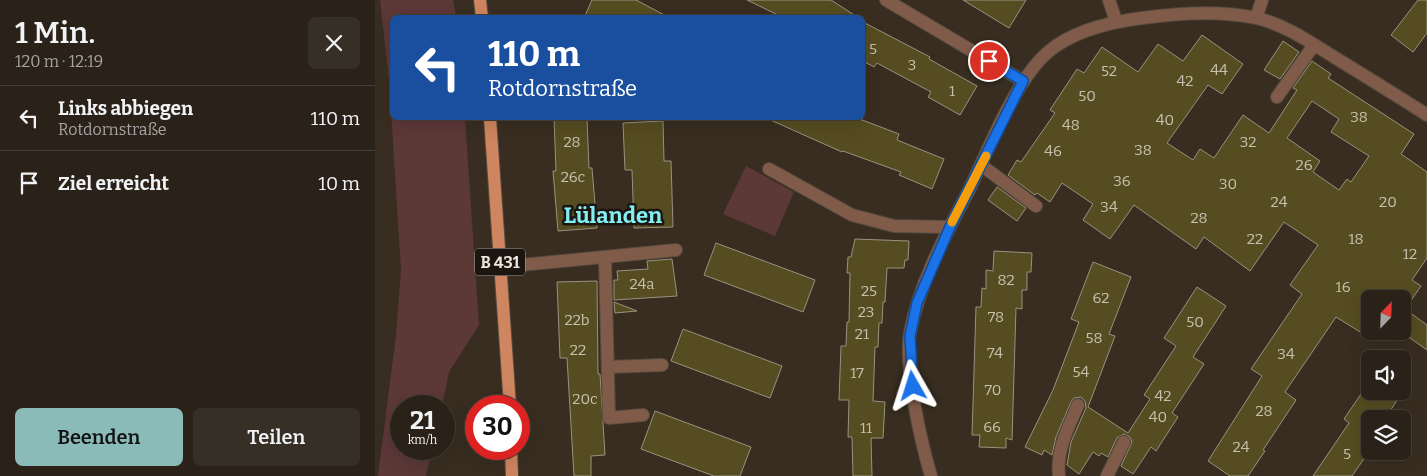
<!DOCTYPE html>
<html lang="de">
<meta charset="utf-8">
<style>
body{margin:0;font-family:Bitter,serif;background:#362f25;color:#f1f3f6;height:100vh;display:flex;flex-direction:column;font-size:19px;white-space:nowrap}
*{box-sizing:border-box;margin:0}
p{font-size:16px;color:#a5a4a2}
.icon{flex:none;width:28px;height:28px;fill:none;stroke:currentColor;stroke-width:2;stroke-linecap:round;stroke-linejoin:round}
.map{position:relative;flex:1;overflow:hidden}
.sheet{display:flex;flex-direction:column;background:#2a2218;width:375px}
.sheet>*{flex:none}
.top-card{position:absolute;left:15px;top:15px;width:475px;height:105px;border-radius:8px;box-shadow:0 5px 20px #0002,0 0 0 1px #463f37;background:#1a4fa0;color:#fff;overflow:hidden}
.needle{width:32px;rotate:23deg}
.tools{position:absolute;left:986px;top:290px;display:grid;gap:10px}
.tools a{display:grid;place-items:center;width:50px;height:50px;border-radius:8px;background:#2a2218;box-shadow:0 5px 20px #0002,0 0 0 1px #463f37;font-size:25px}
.speed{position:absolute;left:15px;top:395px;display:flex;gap:10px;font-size:25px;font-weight:700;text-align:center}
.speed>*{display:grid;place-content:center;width:65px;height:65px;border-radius:50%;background:#2a2218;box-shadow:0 5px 20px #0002,0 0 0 1px #463f37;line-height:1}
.speed small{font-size:12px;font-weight:400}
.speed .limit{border:8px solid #d22;background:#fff;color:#111}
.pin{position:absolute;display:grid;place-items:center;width:42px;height:42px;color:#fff;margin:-21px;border:2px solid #fff;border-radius:50%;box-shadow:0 1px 5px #0007}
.me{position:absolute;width:55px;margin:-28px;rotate:354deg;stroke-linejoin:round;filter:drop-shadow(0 0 4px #0008)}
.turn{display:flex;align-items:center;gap:18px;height:105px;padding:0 15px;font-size:22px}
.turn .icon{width:65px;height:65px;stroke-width:2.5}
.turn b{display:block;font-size:35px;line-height:42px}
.round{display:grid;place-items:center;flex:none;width:52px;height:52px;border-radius:8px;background:#362f25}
.summary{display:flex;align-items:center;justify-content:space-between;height:85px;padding:0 15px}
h1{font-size:30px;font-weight:600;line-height:38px}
.button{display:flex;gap:10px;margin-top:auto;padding:10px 15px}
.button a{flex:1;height:58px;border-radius:8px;background:#8bbbb9;color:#111;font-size:20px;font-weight:600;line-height:58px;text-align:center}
.button a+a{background:#362f25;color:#f1f3f6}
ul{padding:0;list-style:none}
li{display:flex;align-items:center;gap:15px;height:65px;padding:0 15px;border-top:1px solid #463f37}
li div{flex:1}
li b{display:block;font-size:19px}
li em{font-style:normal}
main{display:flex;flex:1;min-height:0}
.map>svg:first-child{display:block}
.green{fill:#5c3837}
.building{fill:#554c21;stroke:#979380;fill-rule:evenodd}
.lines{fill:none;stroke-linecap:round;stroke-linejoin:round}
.minor-casing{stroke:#554b3e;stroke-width:14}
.major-casing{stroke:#554b3e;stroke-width:14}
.minor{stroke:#805b49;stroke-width:12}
.major{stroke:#cf855f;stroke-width:12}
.route-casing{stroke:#114b97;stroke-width:12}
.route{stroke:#1a73e8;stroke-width:9}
.slow{stroke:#f59e0b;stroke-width:9}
.labels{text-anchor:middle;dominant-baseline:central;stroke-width:5;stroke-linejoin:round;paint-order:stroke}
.number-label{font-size:15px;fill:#c7c0ae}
.shield{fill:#1b1610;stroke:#aea8a0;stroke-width:1}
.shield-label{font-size:16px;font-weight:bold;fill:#ede6dd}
.district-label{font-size:22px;font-weight:bold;fill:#83eff5;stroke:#1b1610}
</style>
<main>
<section class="sheet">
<div class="summary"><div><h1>1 Min.</h1><p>120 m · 12:19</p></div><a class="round"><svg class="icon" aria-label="close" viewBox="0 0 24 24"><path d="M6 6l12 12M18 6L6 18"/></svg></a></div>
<ul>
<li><svg class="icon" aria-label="left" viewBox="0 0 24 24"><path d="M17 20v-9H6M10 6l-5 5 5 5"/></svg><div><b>Links abbiegen</b><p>Rotdornstraße</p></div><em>110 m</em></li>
<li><svg class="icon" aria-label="arrive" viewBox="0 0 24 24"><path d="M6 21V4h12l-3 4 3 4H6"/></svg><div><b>Ziel erreicht</b></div><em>10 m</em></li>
</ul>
<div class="button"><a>Beenden</a><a>Teilen</a></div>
</section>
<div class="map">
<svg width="1052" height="476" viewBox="0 0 1052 476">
<rect width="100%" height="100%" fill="#382d20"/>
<path class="green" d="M5 0H78L81 17 18 18V118H90L104 325 74 372 67 406H26V449H57L51 476H3L21 336 26 269 14 80Z
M371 166 419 192 400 236 348 214Z"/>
<path class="building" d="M217 0H261L295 18H209Z
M372 0H456L484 18H409Z
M588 0H651L634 28Z
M1043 0H1052V33L1038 52 1016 35Z
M488 22 555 57 554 59 602 86 585 115 553 97 556 92 502 63 499 67 488 61Z
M827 35 868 64 847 94 833 85 792 143 818 160 825 149 839 158 868 115 894 133 922 90 918 88 937 61 956 74 953 78 1039 134 1026 154 1052 172V258L1037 280 1046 286 1030 309 1052 325V350L1028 333V299H995V338L961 317 910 392 921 400 888 450 890 451 873 476H855L833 461 887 376 876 369 927 294 915 285 943 245 909 222 875 271 829 237 821 249 759 205 735 239 708 220 718 204 687 183 675 202 662 193 660 195 633 175 642 160 646 162 680 113 675 110 702 69 709 73 727 47 763 72 783 44 808 61ZM937 101 964 119 956 132 994 156 976 182 972 179 964 190 938 172 945 161 912 138Z
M908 41 924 52 905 79 889 70Z
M179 118H212L214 168H217L222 228 183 231 178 171H181Z
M391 118H482L524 134 522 140 569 159 557 189 524 175 526 172 468 151 467 152Z
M288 121 289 161H296L298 227 259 228 257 170H250L248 123Z
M622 187 651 208 642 221 613 200Z
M480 239 534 241 533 260H530L529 268H512L510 302H508L507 323H504L503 347H500L498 401 510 402 508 438H496L497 476H478L477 437H473L474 400H464L466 346H471L472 322H474L475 273H472L473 257H476Z
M341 243 440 280 428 312 329 275Z
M619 251 657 253 656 272H652V290H647V309L641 308 637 440 631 438V448L604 447 605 435H597L601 307H606L607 288 611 289V270L618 271Z
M297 259 302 296 239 300V280H243L242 271 273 269 272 261Z
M718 262 756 277 734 334 740 336 713 407 753 433 775 399 769 395 801 346 789 338 822 287 851 306 818 357 829 364 797 413 803 417 781 451 776 447 758 474 746 466 757 442 755 437 749 434 742 438 733 457 726 453 724 456 718 452 704 474 692 465 696 442 711 408 710 401 706 397 699 398 696 402 681 437 677 455 669 450 667 455 650 447 678 390 704 322 696 319Z
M222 281 223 374H225L230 455 216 456V476H199L192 358H185L182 282Z
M239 302 262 311 240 313Z
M308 329 407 366 395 398 296 361Z
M988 391H1028L1010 419H995V450L977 476H938L974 423 969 419Z
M280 411 376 447 365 476H339L266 449Z"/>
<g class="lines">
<defs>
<path id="minor" d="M511 0 648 81
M734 0 741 21
M881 18 887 0
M902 97 939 45
M606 165 661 206
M394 169 477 215 519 226 575 227
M230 257 234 418 268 415
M126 267 301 250
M233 367 287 365
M556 476C546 442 529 368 535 333 544 284 570 236 593 192 613 151 640 80 673 52 699 30 735 22 767 18 803 13 844 10 881 18 909 24 935 42 959 57 990 76 1021 95 1052 115
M684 476C681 451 693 428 703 405
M732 476 749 442"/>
<path id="major" d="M105 0 107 18
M115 118 135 406
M136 449 137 476"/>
</defs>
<use href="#minor" class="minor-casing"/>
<use href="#major" class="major-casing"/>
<use href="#minor" class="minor"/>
<use href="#major" class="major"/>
</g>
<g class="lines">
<defs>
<path id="route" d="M538 386 535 336 542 303 575 227 648 81 614 61"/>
</defs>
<use href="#route" class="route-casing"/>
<use href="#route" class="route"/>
<path class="slow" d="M577 222 611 156"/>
</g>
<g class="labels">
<g class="number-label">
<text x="498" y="49">5</text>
<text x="537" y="65">3</text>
<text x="844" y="70">44</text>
<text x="734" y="71">52</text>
<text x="810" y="81">42</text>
<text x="577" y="91">1</text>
<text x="712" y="96">50</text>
<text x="984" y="117">38</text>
<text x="790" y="120">40</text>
<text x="696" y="125">48</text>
<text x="197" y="142">28</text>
<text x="873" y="142">32</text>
<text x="768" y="150">38</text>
<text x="678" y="151">46</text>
<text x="929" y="165">26</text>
<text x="198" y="177">26c</text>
<text x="747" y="181">36</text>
<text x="853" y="184">30</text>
<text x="904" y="202">24</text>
<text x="1013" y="202">20</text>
<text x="734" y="207">34</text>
<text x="824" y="218">28</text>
<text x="880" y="239">22</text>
<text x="981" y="239">18</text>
<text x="1035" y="254">12</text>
<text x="631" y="280">82</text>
<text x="267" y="284">24a</text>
<text x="968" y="287">16</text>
<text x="494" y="291">25</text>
<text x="726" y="298">62</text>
<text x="491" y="312">23</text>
<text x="621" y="317">78</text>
<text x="202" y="320">22b</text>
<text x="820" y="322">50</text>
<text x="487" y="334">21</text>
<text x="719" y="338">58</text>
<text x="203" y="350">22</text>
<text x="620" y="353">74</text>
<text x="911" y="354">34</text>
<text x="706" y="372">54</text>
<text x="482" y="373">17</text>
<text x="618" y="390">70</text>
<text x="788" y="396">42</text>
<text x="210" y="399">20c</text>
<text x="889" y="411">28</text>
<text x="783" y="417">40</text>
<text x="617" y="427">66</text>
<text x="491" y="428">11</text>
<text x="866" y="447">24</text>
<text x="972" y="454">5</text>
</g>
<rect class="shield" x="100" y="248.5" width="50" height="27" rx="4"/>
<g class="shield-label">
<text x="125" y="262">B 431</text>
</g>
<g class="district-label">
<text x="238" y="215">Lülanden</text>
</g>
</g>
</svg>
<div class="tools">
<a><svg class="needle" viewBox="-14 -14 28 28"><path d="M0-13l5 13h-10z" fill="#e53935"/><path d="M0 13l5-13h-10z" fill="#a5a4a2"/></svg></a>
<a><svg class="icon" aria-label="sound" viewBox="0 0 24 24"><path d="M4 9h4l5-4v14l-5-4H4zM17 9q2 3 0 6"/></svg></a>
<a><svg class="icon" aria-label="layers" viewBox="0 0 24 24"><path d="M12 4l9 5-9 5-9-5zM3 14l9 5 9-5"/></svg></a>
</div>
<div class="speed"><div>21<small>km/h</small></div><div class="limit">30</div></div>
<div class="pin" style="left:614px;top:61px;background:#d93025"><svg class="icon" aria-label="arrive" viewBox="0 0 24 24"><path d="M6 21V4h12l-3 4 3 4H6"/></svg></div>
<svg class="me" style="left:538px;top:386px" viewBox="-20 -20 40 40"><path d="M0-17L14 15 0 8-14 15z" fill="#1a73e8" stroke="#fff" stroke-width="4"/></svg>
<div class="top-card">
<div class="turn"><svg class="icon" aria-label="left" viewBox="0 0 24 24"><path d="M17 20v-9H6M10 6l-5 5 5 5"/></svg><div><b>110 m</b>Rotdornstraße</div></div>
</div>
</div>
</main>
